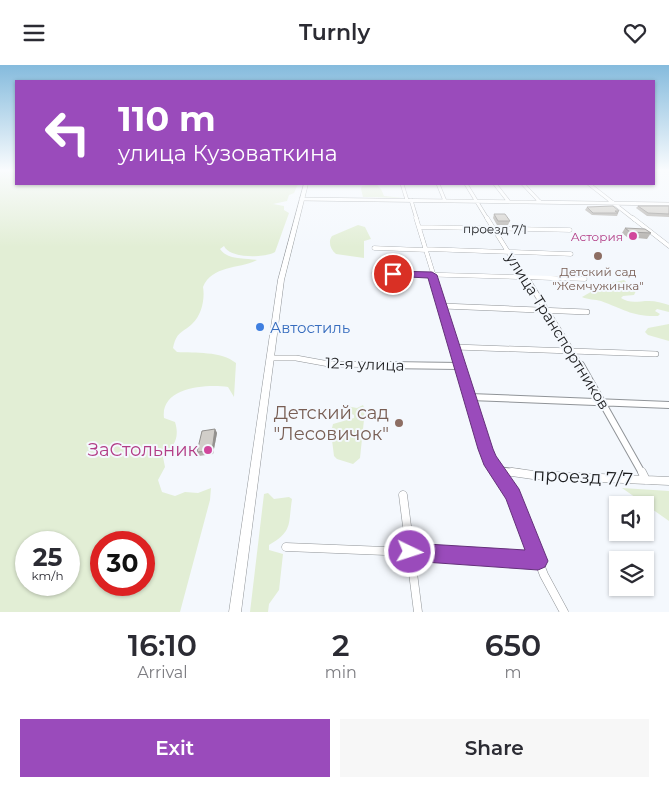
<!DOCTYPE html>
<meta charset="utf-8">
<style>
body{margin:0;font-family:Montserrat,sans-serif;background:#f7f7f7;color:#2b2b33;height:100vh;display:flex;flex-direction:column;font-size:19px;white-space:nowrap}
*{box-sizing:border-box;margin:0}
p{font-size:16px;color:#7c7c81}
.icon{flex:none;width:28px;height:28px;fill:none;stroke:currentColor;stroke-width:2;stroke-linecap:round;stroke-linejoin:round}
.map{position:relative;height:547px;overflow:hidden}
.side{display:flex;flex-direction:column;background:#fff;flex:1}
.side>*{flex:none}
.guide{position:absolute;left:15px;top:15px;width:640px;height:105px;border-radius:0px;box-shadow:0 1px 4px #0004;background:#9a4bbb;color:#fff;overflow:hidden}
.controls{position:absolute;left:609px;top:431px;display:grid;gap:10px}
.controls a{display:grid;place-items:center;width:45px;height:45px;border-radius:0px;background:#fff;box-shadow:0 1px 4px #0004;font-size:25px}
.speed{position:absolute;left:15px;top:466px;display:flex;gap:10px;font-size:25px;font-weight:700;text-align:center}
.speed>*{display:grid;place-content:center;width:65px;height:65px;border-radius:50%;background:#fff;box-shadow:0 1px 4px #0004;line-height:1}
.speed small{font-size:12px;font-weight:400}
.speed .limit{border:8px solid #d22;background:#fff;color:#111}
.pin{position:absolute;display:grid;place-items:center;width:42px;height:42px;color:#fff;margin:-21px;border:2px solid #fff;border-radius:50%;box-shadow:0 1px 5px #0007}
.me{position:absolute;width:55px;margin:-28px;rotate:94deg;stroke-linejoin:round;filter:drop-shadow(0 0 4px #0008)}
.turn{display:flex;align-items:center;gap:18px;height:105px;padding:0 20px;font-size:22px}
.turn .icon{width:65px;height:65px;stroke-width:2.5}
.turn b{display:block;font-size:35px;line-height:42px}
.eta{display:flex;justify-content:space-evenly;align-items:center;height:85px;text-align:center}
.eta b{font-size:30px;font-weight:600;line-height:35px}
.action{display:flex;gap:10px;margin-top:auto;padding:10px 20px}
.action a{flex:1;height:58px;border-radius:0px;background:#9a4bbb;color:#fff;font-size:20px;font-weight:600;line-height:58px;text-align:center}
.action a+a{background:#f7f7f7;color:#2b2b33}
header{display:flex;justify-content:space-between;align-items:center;height:65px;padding:0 20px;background:#fff;font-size:22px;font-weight:600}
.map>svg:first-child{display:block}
.green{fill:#e2eed5;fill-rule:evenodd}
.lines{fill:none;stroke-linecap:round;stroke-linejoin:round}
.minor-far4-casing{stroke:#909498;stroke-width:4}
.minor-far3-casing{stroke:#909498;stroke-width:4.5}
.minor-far2-casing{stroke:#909498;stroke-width:6}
.minor-far1-casing{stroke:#909498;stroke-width:8}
.minor-casing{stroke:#909498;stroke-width:9}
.highway-casing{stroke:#909498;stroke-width:1}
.minor-far4{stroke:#fff;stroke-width:3}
.minor-far3{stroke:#fff;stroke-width:4}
.minor-far2{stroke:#fff;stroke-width:5}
.minor-far1{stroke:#fff;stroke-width:6}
.minor{stroke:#fff;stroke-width:8}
.highway{fill:#fff;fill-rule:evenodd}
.wall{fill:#b4b1ad}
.shaded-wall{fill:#92908d}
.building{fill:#d1cec9;stroke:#92908d}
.route{fill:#9a4bbb;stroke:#64317a}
.hotel-dot{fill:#d1479c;stroke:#f4f8fd;stroke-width:2}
.education-dot{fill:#8d6e63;stroke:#f4f8fd;stroke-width:2}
.shop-dot{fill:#3f7fe0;stroke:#f4f8fd;stroke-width:2}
.labels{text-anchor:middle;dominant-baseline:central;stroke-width:4;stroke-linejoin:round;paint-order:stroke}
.far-street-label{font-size:12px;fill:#1c1d1f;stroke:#f4f8fd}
.far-hotel-label{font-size:12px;fill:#b23c85;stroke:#f4f8fd;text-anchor:end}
.far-education-label{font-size:12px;fill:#785e54;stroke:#f4f8fd}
.shop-label{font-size:15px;fill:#366cbe;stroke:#f4f8fd;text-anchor:start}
.street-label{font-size:15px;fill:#1c1d1f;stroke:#f4f8fd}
.near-education-label{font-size:18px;fill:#785e54;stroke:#f4f8fd;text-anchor:end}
.near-hotel-label{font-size:18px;fill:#b23c85;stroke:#f4f8fd;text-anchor:end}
.near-street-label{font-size:18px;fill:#1c1d1f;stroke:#f4f8fd}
</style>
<header><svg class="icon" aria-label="menu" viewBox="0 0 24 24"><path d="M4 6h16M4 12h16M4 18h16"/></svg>Turnly<svg class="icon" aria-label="heart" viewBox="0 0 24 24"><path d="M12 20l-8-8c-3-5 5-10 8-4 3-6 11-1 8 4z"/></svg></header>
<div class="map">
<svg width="669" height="547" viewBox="0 0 669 547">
<rect width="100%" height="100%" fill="#f4f8fd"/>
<path class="green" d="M0 105H16V119H298L294 128 289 130 287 136 273 139 284 141V145L289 148 275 187C265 193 230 194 224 181L220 184C227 195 245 193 257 195 240 204 212 200 203 222 205 233 202 250 192 259 181 269 177 266 173 283L177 287C195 288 221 286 236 298L234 332 228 322C207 319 160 322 164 353L175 357C180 373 174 381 163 392L165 402 158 415 162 427 175 431 185 427 198 428 211 423 210 435 180 547H0ZM26 478H69V520H26ZM101 478H144V520H101Z
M376 119 381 124 384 131 403 133 363 132 361 124 362 121Z
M358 160 365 162 371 174 364 176V193L336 189C330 184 328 176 332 171Z
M624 215 636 226 634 230 623 231 621 233C630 239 638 236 649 236 656 236 662 238 669 240V247L657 244 655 246 660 249 658 251C633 252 623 244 601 236 595 234 588 235 582 232L596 224H607L611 218Z
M669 259V276L648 270 645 267 648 263Z
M363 340 365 345 360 393 353 399 337 394 334 391 331 367 333 359 354 353V350L345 346 346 341 357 343Z
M622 423 669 426V456Z
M268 428 274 434 289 432 292 434C288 460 293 466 269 480V485L283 489 279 525 269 539 268 547H250L264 429Z"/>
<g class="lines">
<defs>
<path id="minor-far4" d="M402 119 407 135
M438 119 445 136
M466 119 488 155
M495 119 509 137
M523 119 540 137
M589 119 635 155
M301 134 669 139
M411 135 417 155"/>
<path id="minor-far3" d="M416 153 436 218
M487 153 520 206 530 218
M633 153 669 181
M419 162 570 165
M374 183 426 185
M425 184 571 189
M374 208 585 214"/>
<path id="minor-far2" d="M435 217 460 301
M529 217 581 301
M443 241 587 247
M455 282 656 289
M270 293H296L329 299 461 301"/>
<path id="minor-far1" d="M382 300 461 301
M460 300 485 384 499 408
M581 300 642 408
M470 332 669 340
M497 405 521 408"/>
<path id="minor" d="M498 407 513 430 544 510 564 547
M512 407 533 410 669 416
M642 407 646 415
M403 430 418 547
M286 482 410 487 538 496"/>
<path id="highway" d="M304 119H308L284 215 241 547H229L278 215Z"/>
</defs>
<use href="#minor-far4" class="minor-far4-casing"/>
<use href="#minor-far3" class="minor-far3-casing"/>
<use href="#minor-far2" class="minor-far2-casing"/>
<use href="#minor-far1" class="minor-far1-casing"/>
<use href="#minor" class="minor-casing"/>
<use href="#highway" class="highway-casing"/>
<use href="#minor-far4" class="minor-far4"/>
<use href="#minor-far3" class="minor-far3"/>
<use href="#minor-far2" class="minor-far2"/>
<use href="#minor-far1" class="minor-far1"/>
<use href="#minor" class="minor"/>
<use href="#highway" class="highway"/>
</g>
<path class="wall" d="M638 141H669V152L647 151 636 143Z
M587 142 619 146 617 151 592 150 585 145Z
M494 149 510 156 508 160H497L493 153Z
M625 163 651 168 647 174 627 172 622 168Z
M215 364 217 368 213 389 199 391 197 387Z"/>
<path class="shaded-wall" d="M215 364 217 368 213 389 212 386Z"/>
<path class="building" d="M613 141 619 146H615L618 148H593L587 142Z
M638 141H669V149L648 148Z
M494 149H505L510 156H498Z
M625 163 645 164 651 168 630 167Z
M215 364 212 386 197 387 202 366Z"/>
<linearGradient id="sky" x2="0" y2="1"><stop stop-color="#85bbdd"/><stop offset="0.58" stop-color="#fafcfe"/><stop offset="1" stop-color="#fafcfe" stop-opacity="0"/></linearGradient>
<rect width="669" height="182" fill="url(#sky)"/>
<path class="route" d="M393 206 432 207 437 210 493 384 496 391 519 424 548 496 545 502 538 505 410 496 404 494 401 487 404 481 410 478 525 485 506 434 484 400 478 384 428 213 390 211V207Z"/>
<g class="hotel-dot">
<circle cx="633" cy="171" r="5"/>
<circle cx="208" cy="385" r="5"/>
</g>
<g class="education-dot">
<circle cx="598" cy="191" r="5"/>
<circle cx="399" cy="358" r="5"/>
</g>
<circle class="shop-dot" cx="260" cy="262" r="5"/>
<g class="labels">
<g class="far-street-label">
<text transform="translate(495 164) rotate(1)">проезд 7/1</text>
</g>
<g class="far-hotel-label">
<text x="623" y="171">Астория</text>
</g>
<g class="far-education-label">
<text x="598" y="206">Детский сад<tspan x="598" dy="14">"Жемчужинка"</tspan></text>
</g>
<g class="shop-label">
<text x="270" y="262">Автостиль</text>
</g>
<g class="street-label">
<text transform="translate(558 266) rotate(58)">улица Транспортников</text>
<text transform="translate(365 299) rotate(2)">12-я улица</text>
</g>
<g class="near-education-label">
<text x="389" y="348">Детский сад<tspan x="389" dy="21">"Лесовичок"</tspan></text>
</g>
<g class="near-hotel-label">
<text x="198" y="385">ЗаСтольник</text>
</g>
<g class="near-street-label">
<text transform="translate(583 412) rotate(3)">проезд 7/7</text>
</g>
</g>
</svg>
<div class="controls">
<a><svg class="icon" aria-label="sound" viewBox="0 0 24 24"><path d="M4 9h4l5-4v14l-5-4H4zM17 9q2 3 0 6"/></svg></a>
<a><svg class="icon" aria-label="layers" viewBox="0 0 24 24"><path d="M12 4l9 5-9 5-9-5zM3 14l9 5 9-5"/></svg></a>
</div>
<div class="speed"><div>25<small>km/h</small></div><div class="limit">30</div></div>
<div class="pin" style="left:393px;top:209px;background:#d93025"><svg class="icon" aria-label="arrive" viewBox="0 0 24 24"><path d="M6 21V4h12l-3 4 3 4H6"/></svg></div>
<svg class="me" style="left:410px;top:487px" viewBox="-20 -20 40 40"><circle r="17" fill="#9a4bbb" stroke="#fff" stroke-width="3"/><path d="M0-11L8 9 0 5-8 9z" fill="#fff"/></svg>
<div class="guide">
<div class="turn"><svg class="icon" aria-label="left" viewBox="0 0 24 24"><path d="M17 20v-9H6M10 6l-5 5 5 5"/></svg><div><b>110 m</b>улица Кузоваткина</div></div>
</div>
</div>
<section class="side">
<div class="eta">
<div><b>16:10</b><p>Arrival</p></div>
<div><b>2</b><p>min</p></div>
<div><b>650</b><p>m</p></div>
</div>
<div class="action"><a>Exit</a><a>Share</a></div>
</section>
